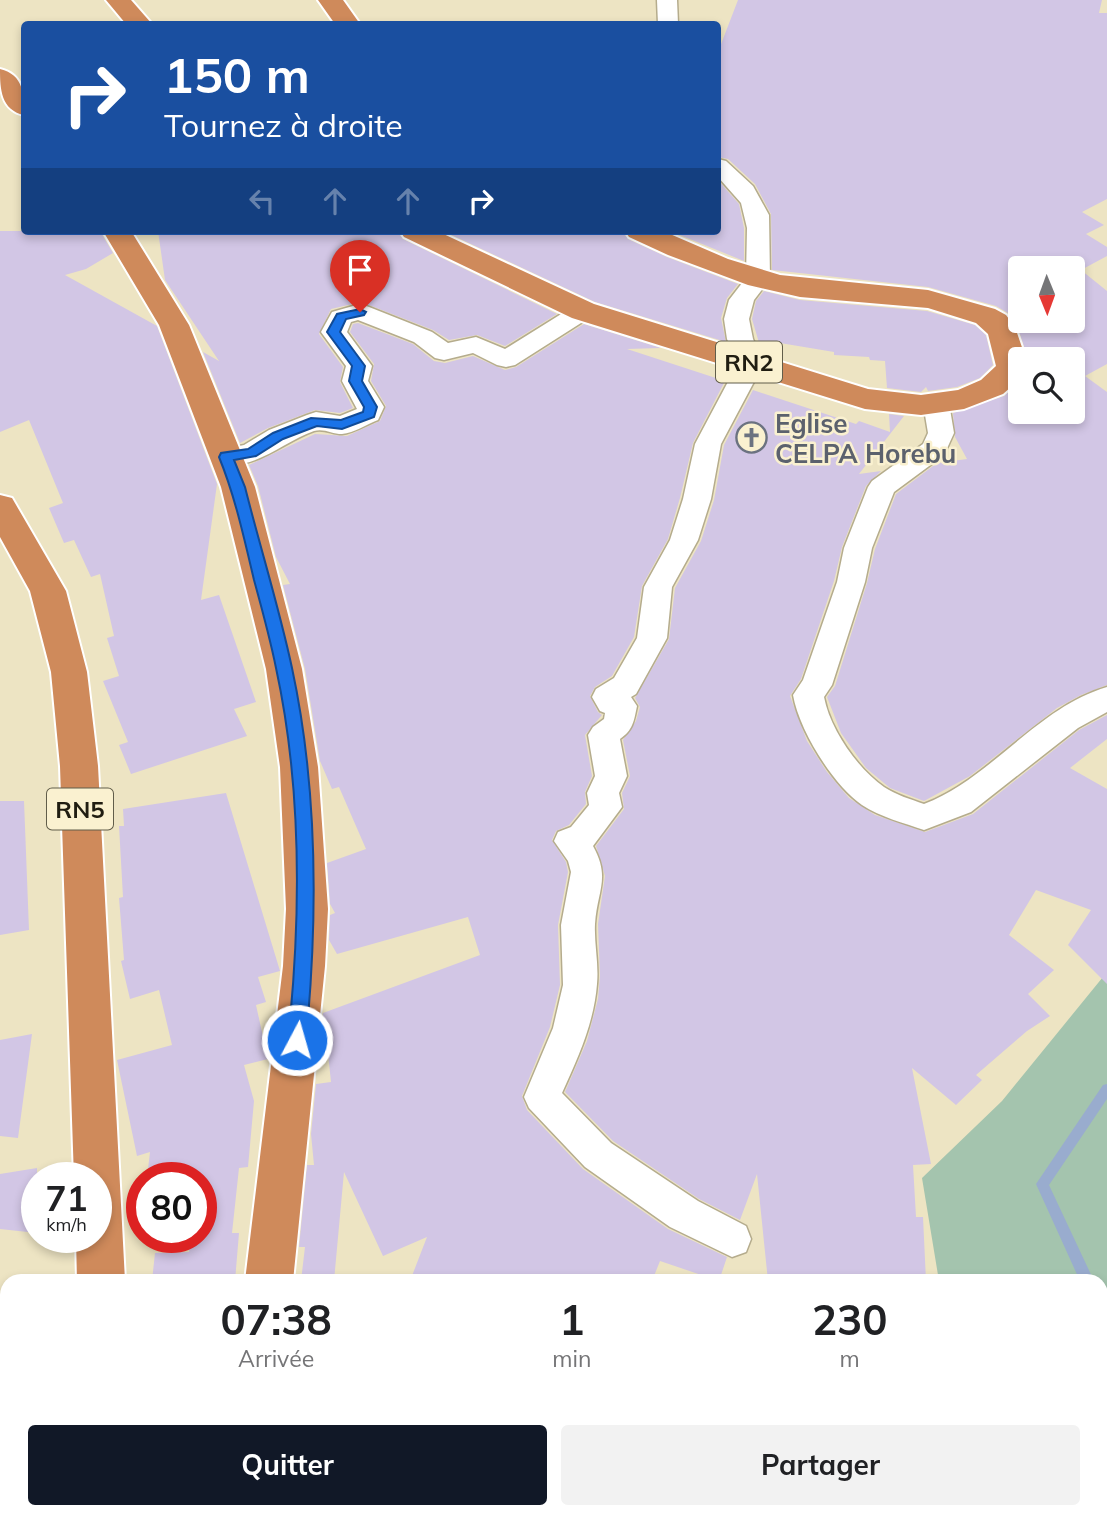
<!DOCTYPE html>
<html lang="fr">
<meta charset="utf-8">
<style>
body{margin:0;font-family:Mulish,sans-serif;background:#f2f2f2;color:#202124;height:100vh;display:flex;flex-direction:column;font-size:26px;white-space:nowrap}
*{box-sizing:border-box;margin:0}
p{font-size:23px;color:#757577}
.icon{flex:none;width:38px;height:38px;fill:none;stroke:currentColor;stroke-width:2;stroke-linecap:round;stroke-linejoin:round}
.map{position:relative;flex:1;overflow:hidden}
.sheet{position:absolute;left:0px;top:1274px;width:1108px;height:245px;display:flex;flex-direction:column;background:#fff;border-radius:21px 21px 0 0;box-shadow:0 4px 10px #0003}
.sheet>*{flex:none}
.banner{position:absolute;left:21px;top:21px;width:700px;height:214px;border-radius:7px;box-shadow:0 4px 10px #0003;background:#1a4fa0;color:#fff;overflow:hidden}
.needle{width:46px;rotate:179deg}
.fabs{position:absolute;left:1008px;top:256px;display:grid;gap:14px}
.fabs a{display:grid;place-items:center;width:77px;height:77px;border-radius:7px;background:#fff;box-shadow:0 4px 10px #0003;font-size:35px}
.speed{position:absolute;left:21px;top:1162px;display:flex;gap:14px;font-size:35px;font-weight:700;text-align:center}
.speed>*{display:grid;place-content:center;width:91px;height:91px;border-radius:50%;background:#fff;box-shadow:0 4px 10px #0003;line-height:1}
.speed small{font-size:18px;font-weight:400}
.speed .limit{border:10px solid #d22;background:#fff;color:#111}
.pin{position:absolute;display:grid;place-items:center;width:60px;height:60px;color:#fff;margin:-72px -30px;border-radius:50% 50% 50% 0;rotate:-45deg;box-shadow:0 0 7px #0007}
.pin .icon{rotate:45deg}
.me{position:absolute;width:77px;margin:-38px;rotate:6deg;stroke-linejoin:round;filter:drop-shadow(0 0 5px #0008)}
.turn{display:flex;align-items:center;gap:24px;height:147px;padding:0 28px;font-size:32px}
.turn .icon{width:91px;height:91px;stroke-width:2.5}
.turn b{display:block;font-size:49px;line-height:60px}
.lanes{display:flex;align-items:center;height:66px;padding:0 28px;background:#0003;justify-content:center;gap:35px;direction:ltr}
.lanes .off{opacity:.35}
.eta{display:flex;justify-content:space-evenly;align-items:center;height:119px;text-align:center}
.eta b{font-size:42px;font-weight:700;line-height:49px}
.cta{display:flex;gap:14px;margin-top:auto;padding:14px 28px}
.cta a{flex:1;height:80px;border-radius:7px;background:#111827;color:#fff;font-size:28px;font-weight:700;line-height:80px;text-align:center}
.cta a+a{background:#f2f2f2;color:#202124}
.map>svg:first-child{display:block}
.green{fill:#a4c4ae}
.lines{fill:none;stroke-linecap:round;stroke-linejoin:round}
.stream{fill:#99acce;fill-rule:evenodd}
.building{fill:#d2c6e5;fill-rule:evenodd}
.street-casing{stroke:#b5ac8d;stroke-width:3}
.highway-casing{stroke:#fff;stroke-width:4}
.street{fill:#fff;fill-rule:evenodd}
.highway{fill:#cf8a5b;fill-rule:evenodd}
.route{fill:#1a73e8;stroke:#114b97;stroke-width:2}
.labels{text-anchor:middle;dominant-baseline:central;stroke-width:5;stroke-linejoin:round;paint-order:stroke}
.shield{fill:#faf1d0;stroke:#615d4a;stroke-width:2}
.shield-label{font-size:24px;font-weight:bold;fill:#201d11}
.worship-label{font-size:26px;font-weight:bold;fill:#5b616d;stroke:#faf1d0;text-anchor:start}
</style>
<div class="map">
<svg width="1107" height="1519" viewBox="0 0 1107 1519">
<rect width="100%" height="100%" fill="#ede4c3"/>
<path class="green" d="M1107 972V1519H1062L1058 1512H1101V1281H939L922 1178 1002 1101Z"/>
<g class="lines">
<path class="stream" d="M1107 1084V1099L1049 1185 1094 1281H1080L1036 1184 1103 1085Z
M1101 1303 1106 1305 1107 1308V1329L1102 1328 1101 1324Z"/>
</g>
<path class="building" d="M738 0H1102L1099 13H1107V199L1082 212 1104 225 1086 234 1107 247V256L1081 270 1107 291V364L1085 376 1107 392V685L1081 695 1057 708 970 776 924 801 890 788 866 768 841 733 827 697 835 686 867 583 875 549 896 494 937 463 967 459 955 437 953 413 1004 396 1020 382V411H1073V359H1028L1017 325 1008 313 996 306 928 287 772 270 771 214 755 184 728 159 718 157V52ZM1020 268H1073V320H1020Z
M718 180 739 204 744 228V261L670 231H718Z
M0 231H100L113 253 86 269 65 275 157 326 217 484 201 600 219 595 256 702 234 709 247 736 131 774 119 745 128 742 103 681 119 676 107 638 114 636 100 574 91 577 74 540 64 543 49 508 63 503 29 420 0 432Z
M158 231H397L403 239 557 314 505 346 477 335 449 340 433 330 361 302 331 309 319 334 343 367 340 382 353 408 340 413 315 410 268 428 240 443 203 352 219 361 165 280Z
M443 231H622L628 239 667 257 738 284 727 298 721 318 726 342 595 302Z
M764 291 800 300 927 311 975 325 986 335 993 365 980 378 957 387 928 391 926 387 921 392 887 388 885 361 870 360 869 357 834 355V352L774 342 767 353H762L752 319 756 301Z
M358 323 413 344 434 361 445 363 473 356 505 370 516 367 584 324 661 348 627 349 725 381 693 443 680 498 668 539 642 586 634 637 612 676 595 687 590 696 598 712 602 715 585 735 592 776 585 792 586 804 569 825 556 831 552 840 566 862 568 872 558 925 560 985 550 1027 522 1096 527 1110 583 1169 668 1229 727 1257 719 1281 660 1261 652 1281H410L427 1237 383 1256 344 1172 334 1281H301L305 1247H299L307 1165H314L311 1134 316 1084 331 1082 327 1044 321 1030 323 1013 480 955 468 917 337 954 329 940 330 915 335 913 330 904 327 863 366 849 339 787 332 789 320 761 305 669 283 585 290 584 276 557 258 486 249 465 315 434 347 436 380 421 386 406 371 381 374 364 350 332 353 324Z
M753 390 856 424 859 421 890 432 889 414 904 416 859 474 881 471 866 486 842 547 834 581 801 679 790 696 807 741 827 772 849 798 875 815 925 832 973 814 1079 730 1107 715V739L1070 768 1107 789V984L1068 945 1091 910 1036 890 1009 935 1054 970 1028 994 1050 1016 1027 1031 976 1075 982 1080 956 1105 912 1068 931 1164 913 1165 916 1217H923L926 1281H768L757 1174 740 1220 699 1199 613 1141 565 1092 587 1041 598 999 600 976 598 924 605 876 596 846 624 809 622 793 630 776 623 740 636 721 640 707 635 698 669 639 675 588 701 541 714 500 724 445Z
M226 793 280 971 258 977 266 1002 256 1005 268 1059 244 1065 254 1101 248 1167 239 1168 232 1233H239L235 1281H152L155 1253 189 1252 191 1237H201V1178H147L150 1152 137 1156 117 1060 172 1045 159 990 130 999 121 961 124 960 119 898 123 897 119 826H124L123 809Z
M0 801H24L29 930 0 935Z
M32 1034 18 1138 0 1136V1040Z
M37 1168V1233L0 1229V1174Z"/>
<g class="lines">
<defs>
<path id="street" d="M657 0H677L678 24H658Z
M718 159 726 161 753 186 769 215 770 279 754 300 749 319 753 339 764 363 721 444 711 499 698 540 672 587 667 638 636 694 631 697 637 706C634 721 633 730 620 739L627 776 619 793 622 807 593 846C611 878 597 891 595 924 594 944 599 964 597 984 594 1023 578 1058 562 1093L611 1143 698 1201 746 1226 751 1239 746 1252 732 1257 670 1227 585 1167 529 1108 524 1097 553 1028 563 985 561 925 571 872 568 861 554 841 558 832 571 827 589 805 587 793 595 776 588 735 593 727 604 719 605 713 600 711 592 697 596 689 614 678 637 638 644 587 670 540 683 499 695 444 738 363 727 339 724 319 729 300 746 278 747 228 741 203 718 177Z
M583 303 592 306 595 311 592 316 515 365 506 367 497 365 473 353 444 360 435 358 414 342 358 320 351 322 347 332 372 366 368 381 384 407 378 420C367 424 354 433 342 434 332 434 324 428 314 431 282 442 253 473 216 463L212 457 216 451 244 445 269 430 307 415 316 412 340 416 357 409 342 381 346 366 321 332 332 312 360 304 369 307 432 332 448 343 476 337 505 349 574 306Z
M936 395 945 397 949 403 954 433 944 455 894 492 872 548 865 582 832 685 824 697C830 729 857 768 884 787 896 795 910 799 924 804 992 778 1036 708 1107 687V712L1078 728 971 812 924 830C904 823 880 817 862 805 833 785 799 730 793 695L803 680 837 582 844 548 868 487 872 481 923 444 928 433 923 403 927 397Z"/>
<path id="highway" d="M106 0H131L152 24H126Z
M318 0H343L360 24H335Z
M0 69C24 75 24 94 24 115 1 110 0 89 0 69Z
M103 231H131L189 325 255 487 302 669 318 767 328 909 325 966 293 1281H245L283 966 286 909 280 767 266 669 221 487 159 325Z
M400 231H437L594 304 868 389 921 395 958 390 981 380 996 366 988 334 976 323 928 308 800 297 748 285 668 255 629 237 625 231H663L728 259 780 275 928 290 995 309 1006 315 1015 327 1026 359H1020V379L1003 394 964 409 921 415 865 409 572 318 404 237Z
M0 495 12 498 66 591 87 672 98 766 125 1281H77L76 1237H96V1178H74L60 766 51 672 30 591 0 537Z
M78 1512H130L129 1519H77Z
M217 1512H269L268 1519H216Z"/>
</defs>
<use href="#street" class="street-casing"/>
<use href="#highway" class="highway-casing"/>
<use href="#street" class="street"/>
<use href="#highway" class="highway"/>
</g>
<path class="route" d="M360 309 366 312 364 315 346 319 340 332 365 366 362 381 377 407 374 417 342 429 317 426 283 439 256 456 234 460 245 487C260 547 279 607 292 668 318 789 318 917 306 1040L303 1045 297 1048 290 1045 288 1040C301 918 302 788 276 668 270 638 262 609 254 580 244 538 235 496 219 457L221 453 248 449 273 433 311 418 341 420 363 412 364 407 349 381 352 366 327 332 337 314Z"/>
<defs>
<symbol id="church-ring" viewBox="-11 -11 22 22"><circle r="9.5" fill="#faf1d0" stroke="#6b7280" stroke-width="1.5"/><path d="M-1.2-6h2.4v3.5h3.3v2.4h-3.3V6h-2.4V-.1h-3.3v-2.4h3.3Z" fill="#6b7280"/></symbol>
</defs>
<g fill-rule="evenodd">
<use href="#church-ring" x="734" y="420" width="35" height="35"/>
</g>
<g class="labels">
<g class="shield">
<rect x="716" y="341.5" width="66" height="41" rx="5"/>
<rect x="47" y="788.5" width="66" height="41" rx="5"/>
</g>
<g class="shield-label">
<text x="749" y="362">RN2</text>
<text x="80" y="809">RN5</text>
</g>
<g class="worship-label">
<text x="775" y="423">Eglise<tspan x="775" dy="30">CELPA Horebu</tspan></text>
</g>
</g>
</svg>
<div class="fabs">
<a><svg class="needle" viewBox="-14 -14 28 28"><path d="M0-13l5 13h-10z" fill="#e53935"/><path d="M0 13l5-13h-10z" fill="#757577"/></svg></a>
<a><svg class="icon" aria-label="search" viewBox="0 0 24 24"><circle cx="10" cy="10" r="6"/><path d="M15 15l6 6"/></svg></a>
</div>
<div class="speed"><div>71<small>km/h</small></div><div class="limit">80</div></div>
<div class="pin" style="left:360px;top:312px;background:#d93025"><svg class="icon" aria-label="arrive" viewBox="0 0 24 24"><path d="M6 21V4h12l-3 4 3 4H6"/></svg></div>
<svg class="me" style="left:297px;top:1040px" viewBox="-20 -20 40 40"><circle r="17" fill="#1a73e8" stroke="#fff" stroke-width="3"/><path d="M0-11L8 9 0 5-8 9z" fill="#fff"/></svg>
<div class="banner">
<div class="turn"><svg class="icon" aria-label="right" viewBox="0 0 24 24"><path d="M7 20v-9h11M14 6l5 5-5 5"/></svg><div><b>150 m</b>Tournez à droite</div></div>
<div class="lanes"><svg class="icon off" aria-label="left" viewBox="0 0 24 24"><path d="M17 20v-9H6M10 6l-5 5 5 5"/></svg><svg class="icon off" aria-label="ahead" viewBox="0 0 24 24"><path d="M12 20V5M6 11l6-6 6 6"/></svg><svg class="icon off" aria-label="ahead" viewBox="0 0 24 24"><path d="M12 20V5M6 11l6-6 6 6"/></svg><svg class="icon" aria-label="right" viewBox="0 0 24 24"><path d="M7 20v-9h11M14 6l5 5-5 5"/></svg></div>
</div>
<section class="sheet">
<div class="eta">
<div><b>07:38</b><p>Arrivée</p></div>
<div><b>1</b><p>min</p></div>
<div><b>230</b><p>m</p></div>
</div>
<div class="cta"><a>Quitter</a><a>Partager</a></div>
</section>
</div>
